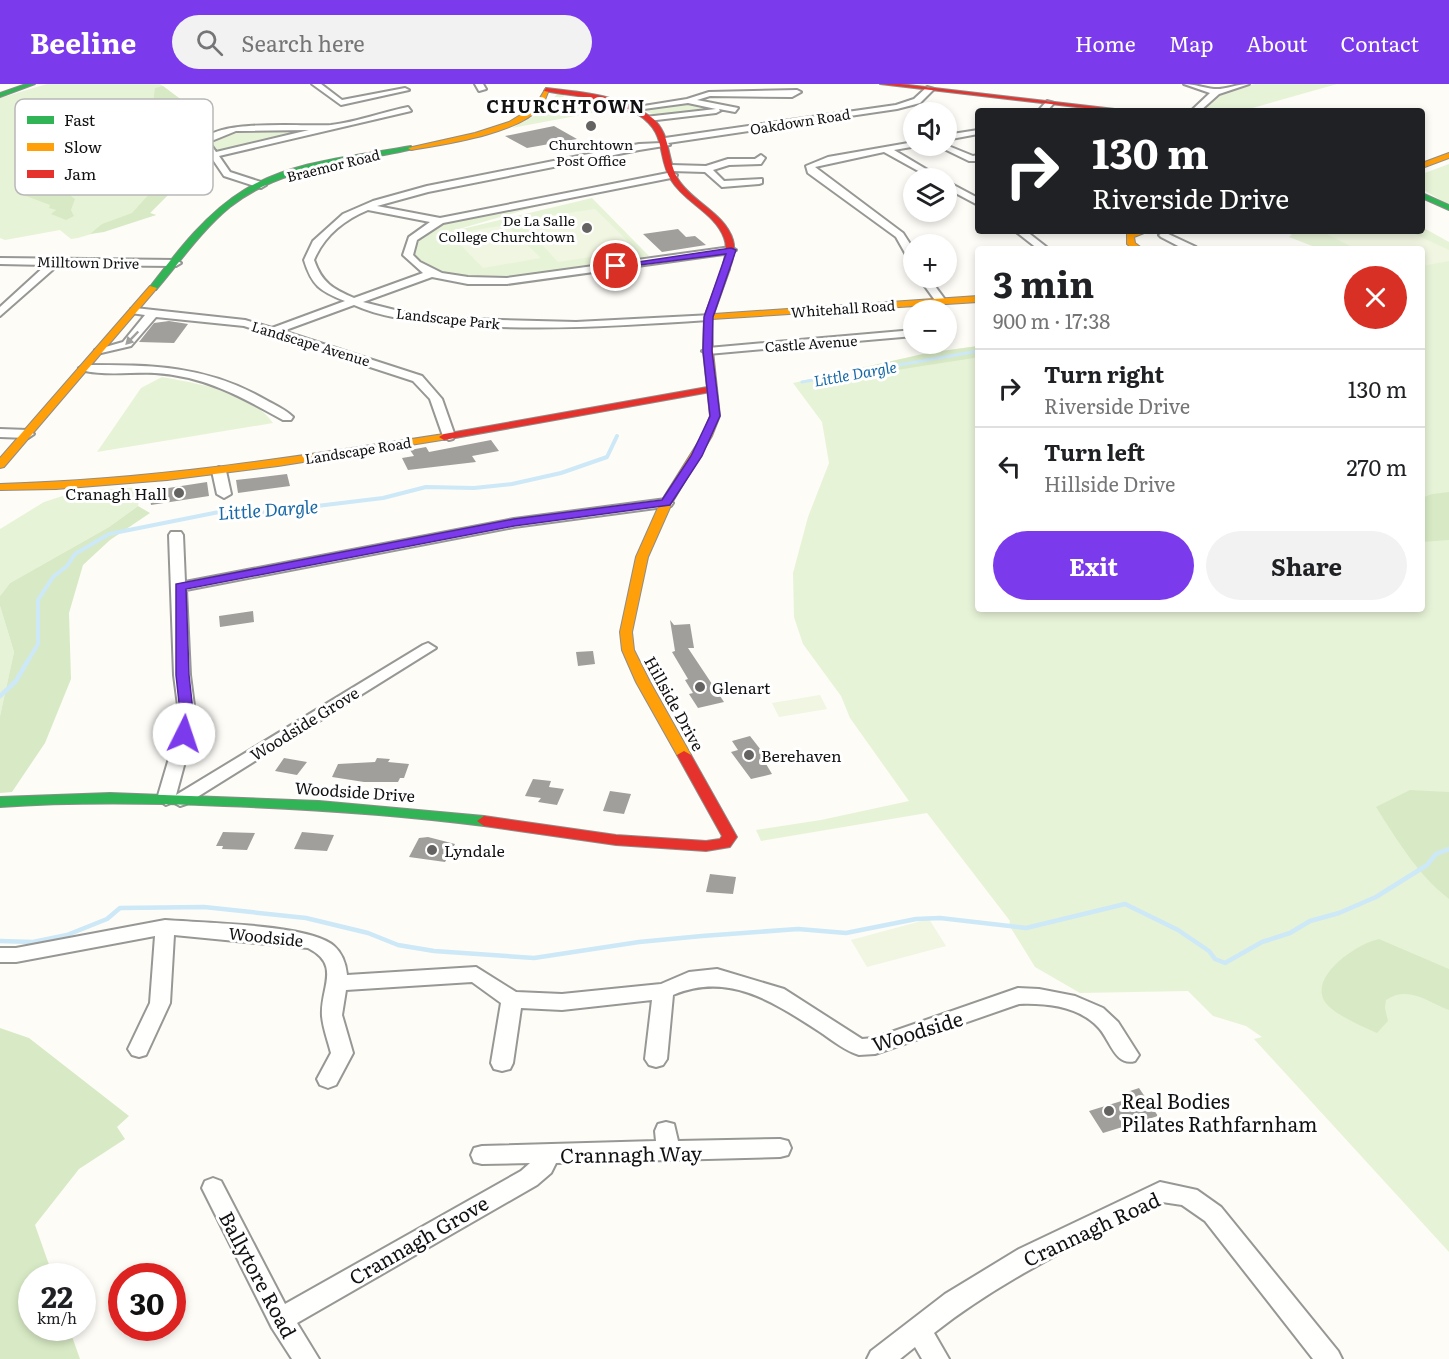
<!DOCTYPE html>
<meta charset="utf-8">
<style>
body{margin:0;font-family:Literata,serif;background:#f2f2f2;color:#202124;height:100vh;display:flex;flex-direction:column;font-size:22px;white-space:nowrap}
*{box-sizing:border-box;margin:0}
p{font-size:20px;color:#757577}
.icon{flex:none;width:33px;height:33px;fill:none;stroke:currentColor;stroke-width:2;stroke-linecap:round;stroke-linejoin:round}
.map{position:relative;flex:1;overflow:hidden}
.drawer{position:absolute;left:975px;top:162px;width:450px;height:366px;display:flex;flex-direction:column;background:#fff;border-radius:6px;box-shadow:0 3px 9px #0003}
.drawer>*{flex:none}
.top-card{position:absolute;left:975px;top:24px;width:450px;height:126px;border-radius:6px;box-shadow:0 3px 9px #0003;background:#202124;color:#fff;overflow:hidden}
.controls{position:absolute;left:903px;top:18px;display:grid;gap:12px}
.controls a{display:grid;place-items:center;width:54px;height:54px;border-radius:50%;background:#fff;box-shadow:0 3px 9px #0003;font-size:30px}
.speed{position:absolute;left:18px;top:1179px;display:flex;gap:12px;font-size:30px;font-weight:700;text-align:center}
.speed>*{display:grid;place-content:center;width:78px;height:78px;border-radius:50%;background:#fff;box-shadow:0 3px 9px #0003;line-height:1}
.speed small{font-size:15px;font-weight:400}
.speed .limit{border:9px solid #d22;background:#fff;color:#111}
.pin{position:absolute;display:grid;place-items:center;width:51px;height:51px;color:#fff;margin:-26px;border:3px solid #fff;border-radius:50%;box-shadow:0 2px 6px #0007}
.me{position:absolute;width:66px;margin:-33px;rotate:4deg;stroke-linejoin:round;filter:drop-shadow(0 0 4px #0008)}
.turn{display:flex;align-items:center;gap:21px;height:126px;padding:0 18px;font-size:27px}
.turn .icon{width:78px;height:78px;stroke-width:2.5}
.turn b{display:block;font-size:42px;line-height:51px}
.round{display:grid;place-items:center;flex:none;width:63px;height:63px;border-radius:32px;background:#f2f2f2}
.head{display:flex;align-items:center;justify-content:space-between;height:102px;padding:0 18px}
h1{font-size:36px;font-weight:700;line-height:45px}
.button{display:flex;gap:12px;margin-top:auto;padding:12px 18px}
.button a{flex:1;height:69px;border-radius:36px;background:#7c3aed;color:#fff;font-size:24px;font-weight:700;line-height:69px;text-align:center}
.button a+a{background:#f2f2f2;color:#202124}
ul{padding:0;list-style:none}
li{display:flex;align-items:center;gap:18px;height:78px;padding:0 18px;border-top:2px solid #e0e0e0}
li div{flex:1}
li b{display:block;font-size:22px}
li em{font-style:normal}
header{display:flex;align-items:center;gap:36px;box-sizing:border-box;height:84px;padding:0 30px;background:#7c3aed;color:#fff}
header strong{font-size:28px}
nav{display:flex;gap:33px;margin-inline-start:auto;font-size:21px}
.search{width:420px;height:54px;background:#f2f2f2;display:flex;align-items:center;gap:15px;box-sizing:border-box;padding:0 21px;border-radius:33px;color:#757577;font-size:22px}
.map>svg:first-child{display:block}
.green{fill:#e7f3d7}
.forest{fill:#d8eac5}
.pitch{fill:#f0f6e1}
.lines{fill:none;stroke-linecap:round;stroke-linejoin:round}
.stream-far2{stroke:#cde8f7;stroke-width:3}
.stream-far1{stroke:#cde8f7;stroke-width:4}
.stream{stroke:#cde8f7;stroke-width:4.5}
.building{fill:#a19f9c}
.street-casing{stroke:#979795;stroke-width:4}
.fast-casing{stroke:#8e8d8b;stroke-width:2}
.slow-casing{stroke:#8e8d8b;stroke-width:2}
.jam-casing{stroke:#8e8d8b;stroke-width:2}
.street{fill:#fffffe;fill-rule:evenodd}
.fast{fill:#30b455;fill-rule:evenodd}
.slow{fill:#ff9f0a;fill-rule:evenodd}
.jam{fill:#e5322d;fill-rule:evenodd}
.oneway{fill:#a0a09f}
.route{fill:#7c3aed;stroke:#51269a;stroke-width:1.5}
.poi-dot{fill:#646362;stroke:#fff;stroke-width:2}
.labels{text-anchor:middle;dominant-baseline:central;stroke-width:6;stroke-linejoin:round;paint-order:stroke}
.far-street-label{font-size:14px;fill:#111;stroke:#fff}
.far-poi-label{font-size:14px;fill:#111;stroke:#fff}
.far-water-label{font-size:15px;font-style:italic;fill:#1768a6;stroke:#fff}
.poi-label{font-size:16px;fill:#111;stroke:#fff;text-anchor:start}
.street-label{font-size:16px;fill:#111;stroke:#fff}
.far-district-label{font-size:18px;font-weight:bold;letter-spacing:1.5px;fill:#111;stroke:#fff}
.water-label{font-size:18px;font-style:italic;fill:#1768a6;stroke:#fff}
.near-street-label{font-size:20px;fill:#111;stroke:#fff}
.near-poi-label{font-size:20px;fill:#111;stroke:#fff;text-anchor:start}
.key{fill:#fff;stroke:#b8b8b8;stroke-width:1.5}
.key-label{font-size:16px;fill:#111}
</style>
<header>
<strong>Beeline</strong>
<div class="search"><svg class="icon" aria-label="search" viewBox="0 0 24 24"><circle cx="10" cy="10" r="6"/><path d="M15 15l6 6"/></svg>Search here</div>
<nav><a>Home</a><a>Map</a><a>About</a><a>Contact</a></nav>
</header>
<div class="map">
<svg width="1449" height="1275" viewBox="0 0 1449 1275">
<rect width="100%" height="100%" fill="#fdfcf7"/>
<path class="green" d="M47 0H160L203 32 143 44 155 72 175 104 150 129 156 131 78 154 71 155 60 146 5 156 0 154V14Z
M1255 0H1337L1242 27H1203L1221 9Z
M557 10H565L562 15C582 17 593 27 613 22L597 15 618 24 512 44 543 27Z
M689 18 704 25 654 31 639 24Z
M324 44 217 69 208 57 230 47Z
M1449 80V121L1422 105V90Z
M600 108 559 116 445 149 592 114 649 172C590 182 484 215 424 182 419 179 413 176 412 169 411 166 414 159 414 156L444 139Z
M1422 143 1449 158V1168L1254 955 1262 953 1246 942 1213 932 1188 907 1080 909 1035 883 1009 841 1010 837 927 729 761 757 756 746 821 736 909 717 850 634 841 612 803 560 794 533 793 489 808 433 829 379 822 338 793 299 927 269 978 262V525H1422V165H1320L1289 153 1292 151 1283 147H1422Z
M162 293C198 300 251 307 273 339L97 368 141 304Z
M141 403 138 422 109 443 10 499 0 512V445L44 418 75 408Z
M0 522 14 568 0 632Z"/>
<path class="forest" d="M163 2 203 32 143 44 155 72 175 104 150 129 156 131 104 148 90 150 102 140 132 129 151 108 128 58 131 46 152 27 155 4Z
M75 98H78L71 112 75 115 71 126 74 132 66 136 51 130 56 126 49 124 50 121 26 112 27 108C45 113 62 107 75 98Z
M978 262V273L974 274 884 288 839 289 928 269Z
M1449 408V456L1422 458V414L1432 410Z
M138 422 150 429 110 456 83 481 69 529 71 595 45 659 12 708 0 709V632L14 568 0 522V512L10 499 109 443Z
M1410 706 1449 708V815C1418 791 1397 756 1376 723Z
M1379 855 1449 885V926C1427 918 1409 901 1386 916L1385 924 1388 937 1377 949C1363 943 1333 930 1325 918 1308 892 1358 859 1379 855Z
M0 944 29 954 129 1032 117 1043 125 1055 79 1085 35 1141 53 1192H32V1244H69L80 1275H0Z"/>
<path class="pitch" d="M595 125 637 166 558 178 519 136Z
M506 141 541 174 483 184 450 150Z
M1321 147H1408L1449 166V177L1422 182V165H1356Z
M820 611 827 625 779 633 772 619Z
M929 835 946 862 867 883 851 856Z"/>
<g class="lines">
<path class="stream-far2" d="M802 298 978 267"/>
<path class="stream-far1" d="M26 580 38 560V516L53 493 67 482 75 470 109 450 229 426 259 429 383 414 426 403 474 404 512 400 561 389 607 373 617 352"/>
<path class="stream" d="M0 612 16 597 27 578
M0 857 33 858 67 851 107 835 120 824 204 823 306 834 368 849 398 861 434 867 534 874 639 858 702 852 798 845 846 849 916 835 940 834 1026 844 1125 820 1178 846 1209 867 1215 875 1225 879 1262 858 1290 849 1310 837 1339 829 1376 813 1427 781 1436 770 1449 765"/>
</g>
<path class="building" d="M554 42 577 55 527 64 505 52Z
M678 145 686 153 695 152 706 161 662 168 643 150Z
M169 237 188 240 174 259 139 258 154 239Z
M491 356 499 367 472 372 476 378 408 386 402 374 414 372 410 366 426 363 429 368Z
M287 390 290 402 238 409 236 396Z
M207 398 209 412 151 421 149 407Z
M253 527 254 538 220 543 219 532Z
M670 536 674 541 690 540 694 564H688L724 618 698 624 689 610 693 609 685 596 688 595 672 568 675 567Z
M593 567 595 580 578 582 576 568Z
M750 652 767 674 763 675 772 690 751 695 731 668 738 666 732 657Z
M284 674 307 678 297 691 275 687Z
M377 674 390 675 388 678 409 680 404 694H400L398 698H364L332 693 338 680 375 678Z
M533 695 551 697 549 703 564 705 557 721 538 718 541 714 525 712Z
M610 707 631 710 624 730 603 727Z
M223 748 255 749 247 766 222 765 223 762H216Z
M302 748 334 751 327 767 294 765Z
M428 753 455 760 445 778 409 773 419 754Z
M710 790 736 793 733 810 706 808Z
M1139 1004 1158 1032 1103 1049 1089 1027 1128 1015 1124 1009Z"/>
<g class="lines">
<defs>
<path id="street" d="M312 0H321L342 16 405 4 409 6 341 21Z
M475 0H483L486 5 479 7Z
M1184 0C1195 0 1204 4 1214 5 1225 6 1237 0 1249 0L1219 10 1200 27H1191L1210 9Z
M927 3 934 5 920 19 897 25 668 59 670 61 639 66 428 108 377 122 440 134 673 88 677 91 676 93 443 139 417 156 413 171 420 178 442 189 468 193 507 194 731 163 736 166 731 169 507 200H468L432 193 363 218 407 229 464 235 576 238 712 231 713 233 708 236C618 242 528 248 438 239 410 236 380 233 354 221L283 247 422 292 442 315 455 352 453 355 449 356 443 352 430 315 413 297 244 242 156 233 131 262 101 269 95 266 123 258 145 231 131 229V225L135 224 245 236 272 244 345 217C320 207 312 202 304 176L313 157 343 130 373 117 427 102 639 60 662 59 665 54 896 21 914 15ZM368 126 430 138 409 153 403 171 423 189 354 214C333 205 322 199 314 176 324 152 344 136 368 126Z
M797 6 801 8 792 13 710 12 697 16 738 24 735 28 719 25 720 27 716 29 648 37 645 33 716 25 688 19 629 27 625 25 687 15 709 8Z
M1047 17 1054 19 1047 27H1038Z
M408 23 411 27 219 72 230 88 264 99 266 101 261 104 224 92 201 58C217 34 303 43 331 41 357 38 383 28 408 23ZM309 46 216 68 209 58 236 47Z
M978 46V50L946 56V51Z
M914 58V62H917L894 66 941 94H931L884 68 815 83 903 149 914 166V179L909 176 896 153 808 89 806 82 828 73Z
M946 61 973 72 978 71V77H969L938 62Z
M761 71 765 74 761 80 729 81 713 86 724 97 762 95V99L759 100 722 103 705 88 671 87 667 84 671 81 706 82 728 75H755Z
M946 97 978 114V121L946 104Z
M1015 147H1026L1049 165H1038Z
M1164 148 1196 163 1197 165H1184L1161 153 1159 151Z
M0 174 176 176 181 179 176 182 58 181 0 232V223L46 181 0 180Z
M919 194H929L946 217 945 219H937Z
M914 246V252L708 270 702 267 708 264Z
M85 281C152 281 206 281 266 316 275 321 286 326 293 333L291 336H283C240 312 204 292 155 289 131 288 104 292 81 286L79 284Z
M0 345 28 346 34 350 28 354 0 353Z
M219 383 226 387 231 410 224 414 217 410 212 387Z
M666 415 673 419 671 422 514 443 186 506 190 591 196 637 176 711 423 561 428 559 436 564 186 720 180 722 173 718 166 721 157 715 180 637 174 591 169 451 171 448H181L183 451 185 498 514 435Z
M165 836C201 839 310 840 334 862 342 869 346 880 347 891L476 883 516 908 562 910 661 900 689 888 717 885 784 905 862 955 874 954 1018 904 1039 905 1075 912 1103 924 1118 938 1139 971 1135 977C1115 983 1110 955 1098 943 1078 922 1046 919 1019 920L875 970 859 971C846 967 834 958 823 950 775 919 730 887 673 911L667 975 663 981 656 983 649 981 645 975 652 916 562 926 521 924 513 979 510 985 502 987 494 985 491 979 501 919 472 898 346 906 342 931 353 969 336 1001 328 1004 320 1001 317 995 331 969C328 957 323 944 322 932 320 904 342 881 308 864L174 851 170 919 146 971 139 973 132 971 128 965 150 919 155 852 16 878H0V864H16Z
M666 1038 674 1040 678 1057 780 1055 788 1057 791 1064 788 1071 780 1073 556 1079 551 1089 537 1101 297 1239 319 1275H292L272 1244 202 1104 205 1097 213 1094 221 1097 285 1220 521 1087 530 1079 482 1080 474 1078 471 1071 474 1064 482 1062 656 1057 655 1047 658 1040Z
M1160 1098 1197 1106 1221 1123 1338 1267 1342 1275H1313L1205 1137 1182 1121 1162 1118C1083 1157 1004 1194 934 1249L949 1275H922L915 1263 900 1275H867L871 1267 945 1210 1019 1165Z"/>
<path id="fast" d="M26 0H35L0 13V9Z
M411 62 413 65C350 80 283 81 230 123 202 146 180 178 156 206L149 204C176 169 206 129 244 106 293 76 356 72 411 62Z
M1422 109 1449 121V126L1422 114Z
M110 709 319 717 484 732 491 737 484 742C398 731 311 725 224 722 149 719 75 718 0 723V713Z"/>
<path id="slow" d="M546 4 549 6C546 12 545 18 541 23 518 50 445 60 411 66L408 64 475 49 509 38 535 22Z
M1449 69V74L1422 84V79Z
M1137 147H1149L1134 153 1135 159 1143 165H1133L1127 160V150Z
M726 182 730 185 714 230 978 212V218L712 235 713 267 720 332 712 352 672 419 648 473 632 548 634 566 650 598 691 671 684 675 677 671 636 598 622 566 620 548 636 473 660 419 702 352 710 332 703 267 704 233 722 185Z
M150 202 157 204 4 383 0 384V374Z
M444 350 449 353 448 355 278 382 167 396 56 405 0 406V400C150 396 296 373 444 350Z"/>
<path id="jam" d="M880 0H900L1132 27H1111Z
M546 4C582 8 621 11 651 33 672 49 666 75 678 95 692 118 725 129 733 156 736 166 733 177 729 187L722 185C724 175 728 164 724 154 715 129 685 119 671 96 656 71 668 49 637 30 608 13 576 13 544 7Z
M713 302 716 303V307L444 356 439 353 444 350Z
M684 667 691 671 737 753 730 763 706 767 616 761 484 742 477 737 484 732 616 751 706 757 720 755 722 752 677 671Z"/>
</defs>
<use href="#street" class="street-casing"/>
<use href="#fast" class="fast-casing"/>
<use href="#slow" class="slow-casing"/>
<use href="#jam" class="jam-casing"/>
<use href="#street" class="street"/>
<use href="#fast" class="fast"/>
<use href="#slow" class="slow"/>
<use href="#jam" class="jam"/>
</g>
<defs><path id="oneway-solid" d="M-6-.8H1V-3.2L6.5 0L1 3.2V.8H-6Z" transform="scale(1.5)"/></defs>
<use class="oneway" href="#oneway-solid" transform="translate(132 254) rotate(134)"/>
<path class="route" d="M731 164 736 166 713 233 712 267 720 332 702 372 670 421 514 442 186 505 189 591 194 637 189 653H179L177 650 181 637 176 591V500L514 435 662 416 691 372 710 332 703 267 704 233 726 170 616 184 612 182Z"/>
<g class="poi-dot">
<circle cx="591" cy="42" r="6"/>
<circle cx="587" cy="144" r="6"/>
<circle cx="179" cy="409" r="6"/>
<circle cx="700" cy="603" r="6"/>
<circle cx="749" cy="671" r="6"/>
<circle cx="432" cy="766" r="6"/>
<circle cx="1109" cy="1027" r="6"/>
</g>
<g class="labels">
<g class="far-street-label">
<text transform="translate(800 37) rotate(-9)">Oakdown Road</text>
<text transform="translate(333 81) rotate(-14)">Braemor Road</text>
<text transform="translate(88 178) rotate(1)">Milltown Drive</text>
<text transform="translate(843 224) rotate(-4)">Whitehall Road</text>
<text transform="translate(448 234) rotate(6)">Landscape Park</text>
<text transform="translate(311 259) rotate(17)">Landscape Avenue</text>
<text transform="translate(811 259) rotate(-4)">Castle Avenue</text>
<text transform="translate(358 366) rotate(-9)">Landscape Road</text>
</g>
<g class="far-poi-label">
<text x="591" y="60">Churchtown<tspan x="591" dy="16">Post Office</tspan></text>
<text x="575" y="136" text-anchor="end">De La Salle<tspan x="575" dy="16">College Churchtown</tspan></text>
</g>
<g class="far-water-label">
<text transform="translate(855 289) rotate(-10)">Little Dargle</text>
</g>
<g class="poi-label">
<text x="167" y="409" text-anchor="end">Cranagh Hall</text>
<text x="712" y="603">Glenart</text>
<text x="761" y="671">Berehaven</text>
<text x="444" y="766">Lyndale</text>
</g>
<g class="street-label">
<text transform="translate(675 619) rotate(61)">Hillside Drive</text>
<text transform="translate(304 639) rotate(-32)">Woodside Grove</text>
<text transform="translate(355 707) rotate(4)">Woodside Drive</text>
<text transform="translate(266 852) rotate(6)">Woodside</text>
</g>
<g class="far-district-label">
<text x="566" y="21">CHURCHTOWN</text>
</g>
<g class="water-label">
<text transform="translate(268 425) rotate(-4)">Little Dargle</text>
</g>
<g class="near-street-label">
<text transform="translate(917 946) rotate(-17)">Woodside</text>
<text transform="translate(631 1069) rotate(-1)">Crannagh Way</text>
<text transform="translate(1091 1144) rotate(-25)">Crannagh Road</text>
<text transform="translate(418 1155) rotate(-30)">Crannagh Grove</text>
<text transform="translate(259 1190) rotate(62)">Ballytore Road</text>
</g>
<g class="near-poi-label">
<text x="1121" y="1016">Real Bodies<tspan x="1121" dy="23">Pilates Rathfarnham</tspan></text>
</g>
</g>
<rect x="15" y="15" width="198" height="96" rx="9" class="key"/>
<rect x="27" y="32" width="27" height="8" fill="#30b455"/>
<rect x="27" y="59" width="27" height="8" fill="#ff9f0a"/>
<rect x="27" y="86" width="27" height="8" fill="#e5322d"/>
<g class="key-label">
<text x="64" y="42">Fast</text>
<text x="64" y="69">Slow</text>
<text x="64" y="96">Jam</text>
</g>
</svg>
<div class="controls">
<a><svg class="icon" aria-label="sound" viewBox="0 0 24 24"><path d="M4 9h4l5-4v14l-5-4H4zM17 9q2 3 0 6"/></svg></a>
<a><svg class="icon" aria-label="layers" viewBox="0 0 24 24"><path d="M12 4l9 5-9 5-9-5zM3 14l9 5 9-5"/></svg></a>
<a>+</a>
<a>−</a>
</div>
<div class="speed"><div>22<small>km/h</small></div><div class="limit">30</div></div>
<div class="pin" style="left:616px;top:182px;background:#d93025"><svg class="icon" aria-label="arrive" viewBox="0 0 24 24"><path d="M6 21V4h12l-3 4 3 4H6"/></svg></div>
<svg class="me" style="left:184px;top:650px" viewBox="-20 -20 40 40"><circle r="19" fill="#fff"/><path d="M0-13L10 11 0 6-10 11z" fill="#7c3aed"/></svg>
<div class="top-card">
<div class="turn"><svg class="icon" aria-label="right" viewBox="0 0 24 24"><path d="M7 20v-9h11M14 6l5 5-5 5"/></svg><div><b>130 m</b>Riverside Drive</div></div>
</div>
<section class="drawer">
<div class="head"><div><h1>3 min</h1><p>900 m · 17:38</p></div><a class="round" style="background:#d93025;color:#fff"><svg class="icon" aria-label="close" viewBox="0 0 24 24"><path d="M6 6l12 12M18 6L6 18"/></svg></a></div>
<ul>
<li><svg class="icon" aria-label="right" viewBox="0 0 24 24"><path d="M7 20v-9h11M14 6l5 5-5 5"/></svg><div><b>Turn right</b><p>Riverside Drive</p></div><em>130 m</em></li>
<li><svg class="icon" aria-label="left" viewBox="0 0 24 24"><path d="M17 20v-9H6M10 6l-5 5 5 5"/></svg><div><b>Turn left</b><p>Hillside Drive</p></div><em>270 m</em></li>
</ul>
<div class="button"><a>Exit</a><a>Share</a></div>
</section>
</div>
